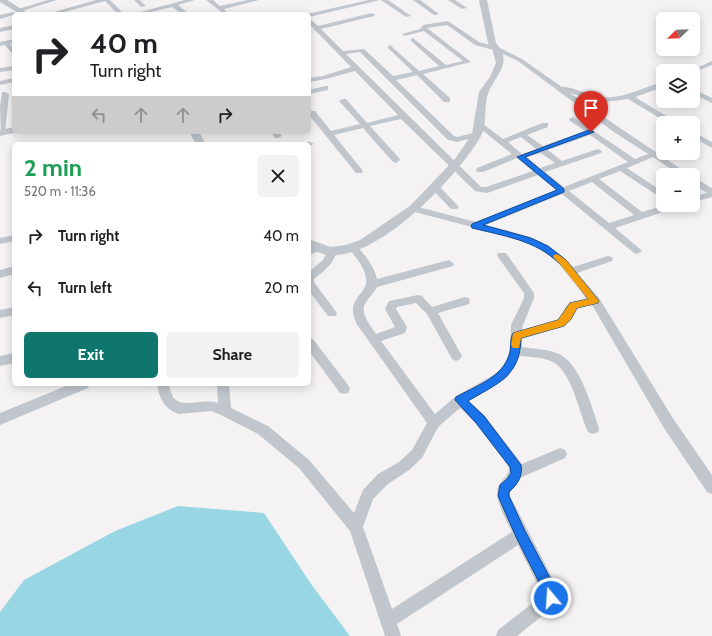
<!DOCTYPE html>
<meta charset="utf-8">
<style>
body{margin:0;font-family:Cabin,sans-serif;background:#f2f2f2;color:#202124;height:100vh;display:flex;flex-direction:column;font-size:15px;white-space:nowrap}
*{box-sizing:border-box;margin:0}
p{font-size:13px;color:#757577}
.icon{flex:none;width:22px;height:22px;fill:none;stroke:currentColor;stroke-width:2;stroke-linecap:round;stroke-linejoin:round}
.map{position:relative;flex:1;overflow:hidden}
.side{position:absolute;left:12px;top:142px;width:299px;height:244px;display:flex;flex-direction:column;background:#fff;border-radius:6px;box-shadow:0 2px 10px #0003}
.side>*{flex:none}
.guide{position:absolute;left:12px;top:12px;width:299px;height:122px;border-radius:6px;box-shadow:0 2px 10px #0003;background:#fff;color:#202124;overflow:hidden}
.needle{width:26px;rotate:247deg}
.fabs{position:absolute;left:656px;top:12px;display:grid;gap:8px}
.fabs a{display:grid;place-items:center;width:44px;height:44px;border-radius:6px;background:#fff;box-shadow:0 2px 10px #0003;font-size:20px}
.pin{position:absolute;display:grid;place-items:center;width:34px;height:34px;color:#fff;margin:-41px -17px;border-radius:50% 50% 50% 0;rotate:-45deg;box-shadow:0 0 4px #0007}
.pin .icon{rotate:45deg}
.me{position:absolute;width:44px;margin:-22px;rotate:342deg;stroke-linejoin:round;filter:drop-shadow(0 0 3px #0008)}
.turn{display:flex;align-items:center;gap:14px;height:84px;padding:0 12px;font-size:18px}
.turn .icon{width:52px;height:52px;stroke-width:2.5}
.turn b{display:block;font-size:28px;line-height:34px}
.lanes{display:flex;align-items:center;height:38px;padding:0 12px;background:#0003;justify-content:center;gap:20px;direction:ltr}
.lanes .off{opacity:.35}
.round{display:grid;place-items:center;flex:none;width:42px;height:42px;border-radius:6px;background:#f2f2f2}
.head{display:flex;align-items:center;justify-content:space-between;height:68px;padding:0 12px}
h1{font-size:24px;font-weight:700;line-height:30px;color:#1e9e55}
.action{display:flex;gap:8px;margin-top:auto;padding:8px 12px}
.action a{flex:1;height:46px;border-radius:6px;background:#0f766e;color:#fff;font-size:16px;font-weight:700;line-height:46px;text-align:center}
.action a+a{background:#f2f2f2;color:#202124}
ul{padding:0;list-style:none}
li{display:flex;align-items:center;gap:12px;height:52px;padding:0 12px}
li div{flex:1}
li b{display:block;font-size:15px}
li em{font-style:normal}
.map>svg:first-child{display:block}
.water{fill:#99d6e3}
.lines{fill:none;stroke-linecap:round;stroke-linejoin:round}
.minor{fill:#c0c6cc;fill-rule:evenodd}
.tertiary{fill:#c0c6cc;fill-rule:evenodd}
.route{fill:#1a73e8;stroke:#114b97}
.slow{fill:#f59e0b}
</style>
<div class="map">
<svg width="712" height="636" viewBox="0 0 712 636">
<rect width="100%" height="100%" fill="#f4f2f2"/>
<path class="water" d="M178 506 264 513 311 584 350 636H0V612L24 580 115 531Z"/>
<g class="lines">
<path class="minor" d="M48 0H57L18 12 15 10Z
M96 0H110L124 14H118L105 1 57 14H47Z
M134 0H140L146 6 141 7Z
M185 0H195L178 5 189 14H182L172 7 143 14H133Z
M206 0H213L220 6 248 0H259L224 9 227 12 224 14Z
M369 0H380L309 17V14H307Z
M381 0H388L411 16 406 17Z
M413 0H420L439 14 434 15Z
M448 0H455L467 8 462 9Z
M14 12 17 14 0 19V15Z
M372 13 375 15 374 16 321 29 343 51 364 49 393 76 413 72 388 48V46L390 45 419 71 439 66 411 41V39L413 38 446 65 463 61 424 31 405 36 402 34 420 29 423 25 448 21 479 42 498 47 522 59 562 87C567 85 594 97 603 97 625 99 643 87 663 82V87L635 97 678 123H668L628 99 604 102 590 99 570 93 617 126 690 175H680L653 157 627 168 663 192V199L620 171 599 179 642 212 665 205H680L678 207 615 228 640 249 642 251 637 254 634 253 562 194 486 225C520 234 549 239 573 267L608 256 612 257 613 259 612 261 577 273 599 298 674 420 712 475V494L707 492 664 428 592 305 577 308 572 319 565 326 522 339V347C535 349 549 349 561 355 581 366 592 408 599 428L598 432 593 434 588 432C579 413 572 370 551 361 541 357 530 357 520 356L507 378 469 401 484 415 522 464 560 448 565 450 567 454 565 458 520 478 510 492V496L559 591V598L557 604 517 636H496L498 630 543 595 518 545 397 624 401 636H385L350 531 299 468 258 434 221 415 211 411 179 414C165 410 159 398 157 384H169C173 416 198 396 218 403L217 384H229L231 408 268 426 309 460 354 513 363 490 378 474 399 462 412 450 427 423 356 323C355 319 353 315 353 311 352 295 371 292 365 274 362 263 354 256 348 247L350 245H356C365 255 374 266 377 279L449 260 454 264 453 266 377 287C374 293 369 297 366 302 359 313 370 325 376 334L395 327 385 309 389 301 418 295 422 296 432 307 465 297 469 298 470 301 469 304 438 313 462 356 460 359 456 361 452 359 427 314 416 303 397 307 396 309 407 327 405 333 381 341 435 414 456 396 499 372 505 363 510 351 511 325 524 298V293L498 257 497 255 498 253H506L534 293V298L523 325 522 330 557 320 563 314 565 308 570 302 587 299 559 264 542 250 525 241 411 211 409 209 414 206 476 222 556 190 538 175 487 193 475 191 401 119 370 126 399 158 400 160 396 163 393 162 363 128 334 135 363 171 362 173H356L309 115V111H315L331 131 360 124 339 101 343 99H346L367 123 398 115 355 71 326 79 309 82V78L323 76 351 67 309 24V18L318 26ZM447 25 475 45 494 50 518 61 611 130 648 154 635 159 573 117 569 119 570 121 585 131 543 146 527 135 548 127V123H542L503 139 479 121H476V125L512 154 477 168 476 170 477 172H483L517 158 533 171 486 187H481L346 54 360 52 448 140 457 142 480 136 481 134 477 132 457 137 454 136 396 80 417 75 444 102H450V98L423 74 471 62 427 28ZM590 135 628 162 564 187 545 172 601 153 602 151 598 149 562 161 548 150ZM521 137 536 149 522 154 508 142ZM541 153 555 163 540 168 527 157ZM592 182 634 215 609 223 569 191ZM460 408 476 423 509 467C509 476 503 478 499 485 492 497 507 521 512 532L392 609 363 527 373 499 388 484 409 470 422 458 438 427Z
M14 25V29L0 32V28Z
M6 41 14 48V54L12 53 3 43Z
M712 61V65L693 73V71H690Z
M14 66V70L0 72V68Z
M14 78V82L0 85V81Z
M325 86H328V90L309 94V90Z
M693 89 712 98V103L693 94Z
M2 92H5L9 94 5 132 1 134 0 106Z
M271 132H279L282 136 278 138H275Z
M693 132 712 142V148L693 137Z
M306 142H310L314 144 309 146V144H305Z
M693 177 712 188V197L693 202V196L707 193 693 184Z
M435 184 438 185 457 205 459 207 457 209H451L432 189 431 187Z
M14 235V241L0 244V238Z
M321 244 324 245 326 247 324 249 309 255V248Z
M332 247 337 250C334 264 324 271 314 279V282L337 313 336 316H328L309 291V272L323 260 329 248Z
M14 266V274L0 278V270Z
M14 307V315L0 318V310Z
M309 338 313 339 348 385 350 389 348 393 344 394 340 393 309 351Z
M14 353V363L0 366V356Z
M71 384H90L88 388 0 425V413Z"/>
<path class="tertiary" d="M0 0H7L29 14H20L0 2Z
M479 0H487L496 43C513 63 497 73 489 91 483 104 488 123 481 136 458 176 379 260 329 255 322 255 315 250 309 248V239L330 247 346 245 360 240 410 206 455 159 472 134 479 92 490 77 496 63 492 48 488 43Z
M14 39V43L0 46V42Z
M14 127V132H18L0 136V130Z
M189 132H199L206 144H196Z"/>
</g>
<path class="route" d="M589 130 594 132 525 157 564 189V192L483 225 531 238 548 246 566 260 599 301 598 303 577 308 571 319 564 326 521 338C520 377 498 383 468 401L484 416 521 465C523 476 518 484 509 492V496L525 531 557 591V598L556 603 551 605 546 603 544 592 517 539 498 496 500 485 507 479 511 473 510 467 476 423 455 400 456 397C474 387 500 378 508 358 512 350 509 341 513 333L558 320 570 303 588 299C579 287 570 273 559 263 535 240 504 236 472 228L471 226 472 224 557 190 517 157Z"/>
<path class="slow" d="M557 254 566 260 599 301 598 303 577 308 571 319 564 326 521 338 519 348H513L511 345 513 333 558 320 570 303 588 299 560 264 553 257 554 255Z"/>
</svg>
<div class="fabs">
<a><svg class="needle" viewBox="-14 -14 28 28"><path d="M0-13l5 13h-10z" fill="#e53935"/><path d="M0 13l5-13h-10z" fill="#757577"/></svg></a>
<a><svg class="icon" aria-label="layers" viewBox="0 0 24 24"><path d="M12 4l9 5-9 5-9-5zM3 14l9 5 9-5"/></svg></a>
<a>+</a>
<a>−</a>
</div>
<div class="pin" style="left:591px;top:132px;background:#d93025"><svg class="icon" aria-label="arrive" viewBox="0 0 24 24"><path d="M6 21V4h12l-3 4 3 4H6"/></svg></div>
<svg class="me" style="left:551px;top:598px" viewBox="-20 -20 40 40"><circle r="17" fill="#1a73e8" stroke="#fff" stroke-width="3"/><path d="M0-11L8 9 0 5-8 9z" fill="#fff"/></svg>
<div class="guide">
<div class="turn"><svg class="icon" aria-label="right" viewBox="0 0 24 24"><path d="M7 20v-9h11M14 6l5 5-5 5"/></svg><div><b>40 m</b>Turn right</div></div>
<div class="lanes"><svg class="icon off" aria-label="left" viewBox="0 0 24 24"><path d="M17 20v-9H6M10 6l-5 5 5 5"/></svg><svg class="icon off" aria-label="ahead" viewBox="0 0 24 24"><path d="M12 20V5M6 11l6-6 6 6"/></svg><svg class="icon off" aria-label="ahead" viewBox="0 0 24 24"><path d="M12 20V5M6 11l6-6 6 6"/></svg><svg class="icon" aria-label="right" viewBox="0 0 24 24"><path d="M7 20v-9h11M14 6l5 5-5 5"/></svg></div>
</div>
<section class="side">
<div class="head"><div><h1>2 min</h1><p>520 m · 11:36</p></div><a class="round"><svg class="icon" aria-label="close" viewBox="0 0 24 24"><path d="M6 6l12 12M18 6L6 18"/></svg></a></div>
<ul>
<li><svg class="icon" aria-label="right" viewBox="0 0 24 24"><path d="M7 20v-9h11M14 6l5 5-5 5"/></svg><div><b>Turn right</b></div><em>40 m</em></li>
<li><svg class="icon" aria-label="left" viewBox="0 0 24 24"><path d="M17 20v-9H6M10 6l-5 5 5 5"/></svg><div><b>Turn left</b></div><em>20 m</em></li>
</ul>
<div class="action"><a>Exit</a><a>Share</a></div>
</section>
</div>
